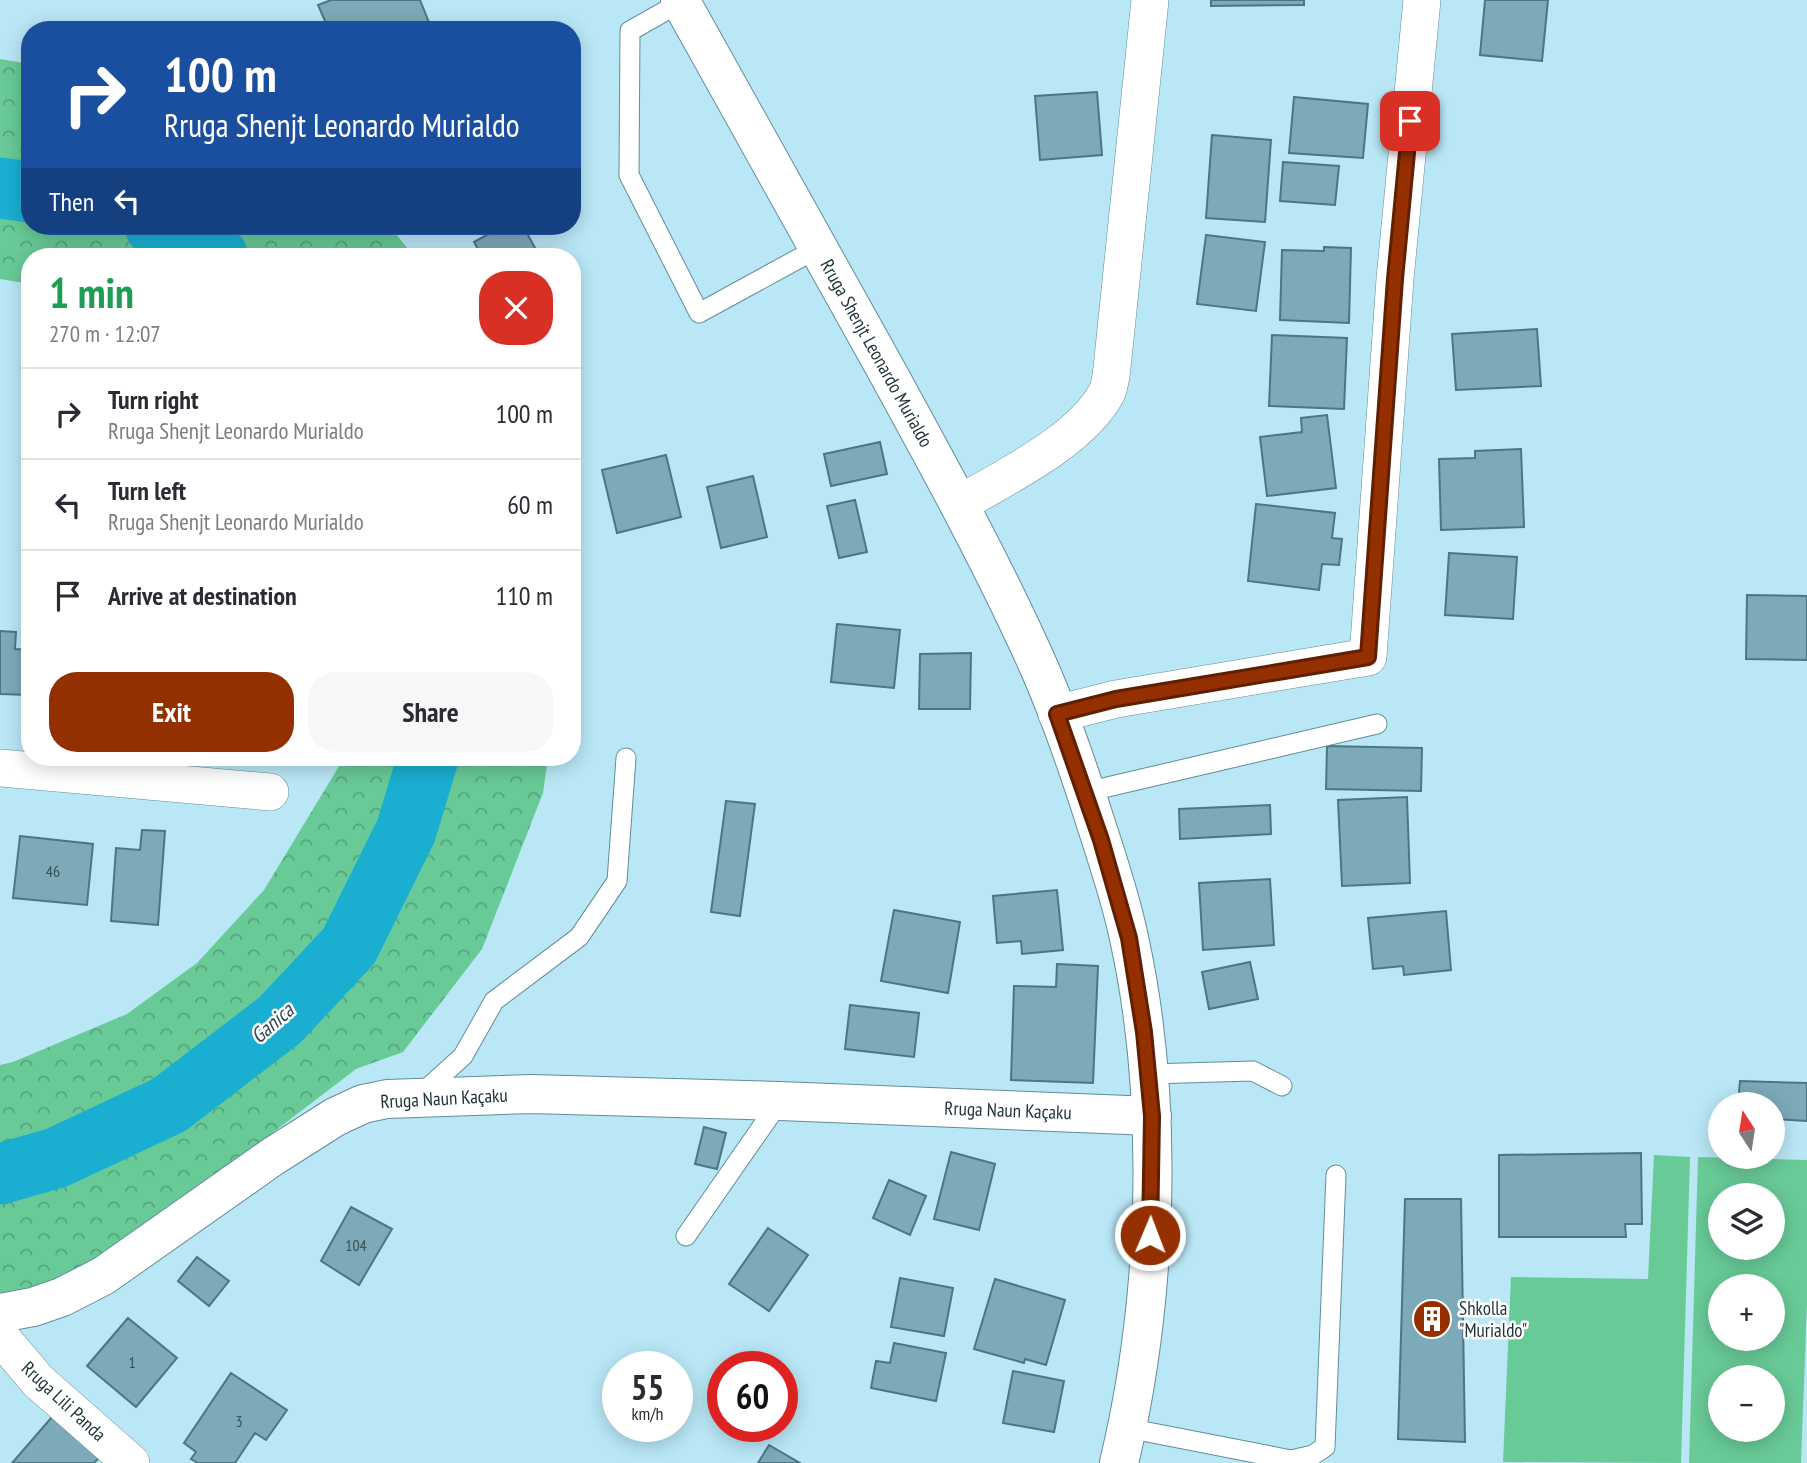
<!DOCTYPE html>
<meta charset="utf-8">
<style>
body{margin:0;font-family:"PT Sans Narrow",sans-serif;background:#f7f7f7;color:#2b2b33;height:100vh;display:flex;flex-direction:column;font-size:26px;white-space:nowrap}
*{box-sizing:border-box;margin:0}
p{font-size:23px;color:#7c7c81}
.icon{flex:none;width:38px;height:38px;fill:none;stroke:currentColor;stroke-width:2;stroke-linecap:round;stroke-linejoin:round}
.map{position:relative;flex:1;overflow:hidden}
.drawer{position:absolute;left:21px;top:248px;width:560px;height:518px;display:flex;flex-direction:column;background:#fff;border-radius:28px;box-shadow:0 4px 18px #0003}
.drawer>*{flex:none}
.guide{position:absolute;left:21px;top:21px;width:560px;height:214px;border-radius:28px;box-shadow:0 4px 18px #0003;background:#1a4fa0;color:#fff;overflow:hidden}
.needle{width:46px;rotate:348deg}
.controls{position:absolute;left:1708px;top:1092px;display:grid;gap:14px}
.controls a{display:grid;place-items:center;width:77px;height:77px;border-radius:50%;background:#fff;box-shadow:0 4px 18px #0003;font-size:35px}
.speed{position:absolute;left:602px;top:1351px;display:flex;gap:14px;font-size:35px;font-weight:700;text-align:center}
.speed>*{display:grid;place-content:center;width:91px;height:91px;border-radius:50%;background:#fff;box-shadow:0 4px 18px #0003;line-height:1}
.speed small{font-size:18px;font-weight:400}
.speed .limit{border:10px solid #d22;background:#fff;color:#111}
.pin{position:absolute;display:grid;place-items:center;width:60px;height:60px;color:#fff;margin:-30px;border-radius:14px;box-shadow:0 4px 10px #0006}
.me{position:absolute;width:77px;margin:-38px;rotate:1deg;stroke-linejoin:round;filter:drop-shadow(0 0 5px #0008)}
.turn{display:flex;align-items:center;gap:24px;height:147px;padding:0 28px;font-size:32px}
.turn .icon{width:91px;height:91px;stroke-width:2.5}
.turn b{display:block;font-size:49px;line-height:60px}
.then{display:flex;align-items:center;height:66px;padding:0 28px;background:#0003;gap:14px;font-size:26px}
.round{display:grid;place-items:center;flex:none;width:74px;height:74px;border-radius:28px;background:#f7f7f7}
.headline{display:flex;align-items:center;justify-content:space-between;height:119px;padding:0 28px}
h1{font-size:42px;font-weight:600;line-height:52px;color:#1e9e55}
.action{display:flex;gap:14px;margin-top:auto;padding:14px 28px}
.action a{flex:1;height:80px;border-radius:28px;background:#942f00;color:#fff;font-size:28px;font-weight:600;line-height:80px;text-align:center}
.action a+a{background:#f7f7f7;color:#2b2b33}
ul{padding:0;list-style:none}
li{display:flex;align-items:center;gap:21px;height:91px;padding:0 28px;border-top:2px solid #e1e1e2}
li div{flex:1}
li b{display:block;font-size:26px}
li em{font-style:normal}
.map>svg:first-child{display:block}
.forest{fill:url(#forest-crowns)}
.pitch{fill:#68ca97;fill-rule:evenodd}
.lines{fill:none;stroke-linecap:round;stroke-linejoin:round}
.river{stroke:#1aafd1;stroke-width:61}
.building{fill:#7daab8;stroke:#4b7683;stroke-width:2}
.lane-casing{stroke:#618d9b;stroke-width:21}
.street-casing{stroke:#618d9b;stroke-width:38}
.secondary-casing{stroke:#618d9b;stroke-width:40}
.primary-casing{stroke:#618d9b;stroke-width:40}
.lane{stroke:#fff;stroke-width:19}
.street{stroke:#fff;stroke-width:37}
.secondary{stroke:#fff;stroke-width:38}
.primary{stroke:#fff;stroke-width:38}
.route-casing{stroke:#601f00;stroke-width:18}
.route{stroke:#942f00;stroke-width:12}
.labels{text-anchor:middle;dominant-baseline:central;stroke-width:5;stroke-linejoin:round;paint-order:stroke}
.number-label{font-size:16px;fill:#365057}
.street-label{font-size:19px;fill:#1f3237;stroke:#fff}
.poi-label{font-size:19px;fill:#1f3237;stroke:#fff;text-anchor:start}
.water-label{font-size:21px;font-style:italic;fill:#2c4750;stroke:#fff}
</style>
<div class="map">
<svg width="1807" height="1463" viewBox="0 0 1807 1463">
<defs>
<pattern id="forest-crowns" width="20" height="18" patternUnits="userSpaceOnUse" patternTransform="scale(1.75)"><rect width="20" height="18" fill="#68ca97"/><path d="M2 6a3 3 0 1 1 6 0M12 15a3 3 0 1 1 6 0" fill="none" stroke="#55a57c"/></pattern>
</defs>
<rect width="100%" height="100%" fill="#b9e7f6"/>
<path class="forest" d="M0 59 30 64V226H390L414 257H30V284L0 279Z
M344 758H548L543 793 482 949 403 1052 356 1069 96 1268 0 1301V1065L13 1062 127 1014 197 963 264 890Z"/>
<path class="pitch" d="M1654 1155 1690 1157 1681 1463 1503 1462 1511 1277 1648 1279Z
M1698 1157 1807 1160V1302L1801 1463H1689ZM1720 1195H1773V1248H1720ZM1720 1286H1773V1339H1720ZM1720 1377H1773V1430H1720Z"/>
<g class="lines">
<path class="river" d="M0 188 30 192
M155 226 167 229 218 257
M0 1174 56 1158 169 1105 280 1020 349 946 406 831 428 758"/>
</g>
<path class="building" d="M331 0H420L432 30H329L318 5Z
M1211 0H1304V5L1211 6Z
M1485 0H1548L1542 61 1480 55Z
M1097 92 1102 155 1040 160 1035 96Z
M1294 97 1368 104 1363 158 1289 153Z
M1212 135 1271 140 1265 222 1206 218Z
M1283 162 1339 166 1335 205 1280 201Z
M503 226H523L540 257H482L474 242Z
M1206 235 1265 242 1256 311 1197 304Z
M1324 247 1351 248 1349 323 1280 320 1282 250 1324 251Z
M1537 329 1541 386 1456 390 1452 334Z
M1272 335 1347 338 1344 409 1269 406Z
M1327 415 1336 488 1267 496 1260 437 1302 432 1301 418Z
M880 442 887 474 831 486 824 454Z
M1521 449 1524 527 1441 530 1439 459 1475 458V451Z
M666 455 681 517 617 533 602 470Z
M753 476 767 537 721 548 707 487Z
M855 500 867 552 839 558 827 506Z
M1256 504 1335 513 1332 538 1342 539 1339 565 1322 564 1319 590 1248 581Z
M1449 553 1517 557 1513 619 1445 615Z
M1747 595 1807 596V660L1746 659Z
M837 624 900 630 894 688 831 682Z
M0 631 16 632 15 649 30 650V695L0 694Z
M971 653 970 709H919L920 654Z
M1327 746 1422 748 1421 791 1326 789Z
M1407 797 1410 883 1342 886 1338 800Z
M726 801 755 804 740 916 711 912Z
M1270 805 1271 834 1180 839 1179 809Z
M142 830 165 831 158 925 111 921 116 848 140 850Z
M20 836 93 844 87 905 13 898Z
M1270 879 1274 945 1203 950 1199 883Z
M1057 890 1063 950 1022 954 1021 941 997 943 993 896Z
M894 910 960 922 948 993 881 981Z
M1446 911 1451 970 1404 975 1403 966 1373 969 1368 918Z
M1250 962 1258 999 1209 1009 1202 972Z
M1057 964 1098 966 1093 1083 1011 1080 1014 986 1056 987Z
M850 1005 919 1013 914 1057 845 1049Z
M1740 1081 1807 1083V1121L1773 1119V1104H1738Z
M704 1127 726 1133 717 1169 695 1164Z
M951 1152 995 1164 979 1230 934 1219Z
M1641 1153 1642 1224H1625L1626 1237H1499V1155Z
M889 1180 926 1196 910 1235 873 1218Z
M1405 1199H1461L1465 1442 1398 1439Z
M351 1207 392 1229 359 1285 321 1261Z
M768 1228 808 1255 769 1311 729 1284Z
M197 1257 229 1281 209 1306 178 1281Z
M900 1278 953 1288 944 1336 891 1327Z
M995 1279 1065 1300 1046 1365 1025 1359 1024 1363 974 1349Z
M128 1318 177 1358 136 1407 87 1366Z
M894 1343 946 1353 936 1401 871 1388 876 1361 890 1363Z
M1013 1371 1064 1381 1054 1432 1003 1423Z
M231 1373 287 1410 266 1440 255 1433 235 1463H198L191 1459 196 1452 184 1443Z
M52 1417 100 1457 94 1463H12Z
M769 1445 800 1463H758Z"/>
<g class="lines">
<defs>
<path id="lane" d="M681 2 630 31 629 175 699 313 818 248
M1086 792 1377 724
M1148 1074 1253 1071 1282 1086
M420 1095 463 1056 494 1001 579 937 617 881 626 758
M686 1236 780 1101
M1127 1428 1291 1460 1313 1455 1325 1447 1336 1175"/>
<path id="street" d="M960 504C1006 476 1079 442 1106 394 1110 387 1111 376 1112 368L1150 0
M1057 714 1116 699 1368 657 1395 279 1422 0
M0 768 270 792
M0 1336 38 1381 131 1463"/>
<path id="secondary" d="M0 1313 33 1307 62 1297 103 1276 272 1157 335 1117 363 1104 387 1099 531 1094 780 1101 1152 1116"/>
<path id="primary" d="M680 0C748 122 816 244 884 366 936 461 988 555 1033 654 1058 708 1078 767 1096 824 1108 861 1121 899 1129 938 1165 1101 1158 1300 1119 1463"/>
</defs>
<use href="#lane" class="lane-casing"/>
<use href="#street" class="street-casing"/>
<use href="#secondary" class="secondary-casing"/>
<use href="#primary" class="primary-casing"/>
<use href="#lane" class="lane"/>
<use href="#street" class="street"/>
<use href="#secondary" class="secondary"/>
<use href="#primary" class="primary"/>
</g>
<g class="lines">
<defs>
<path id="route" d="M1150 1235 1152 1116 1144 1032 1129 938 1101 840 1057 714 1116 699 1368 657 1395 279 1410 121"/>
</defs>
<use href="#route" class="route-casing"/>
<use href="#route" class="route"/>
</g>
<defs>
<symbol id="building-disc" viewBox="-11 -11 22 22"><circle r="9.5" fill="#942f00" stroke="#fff"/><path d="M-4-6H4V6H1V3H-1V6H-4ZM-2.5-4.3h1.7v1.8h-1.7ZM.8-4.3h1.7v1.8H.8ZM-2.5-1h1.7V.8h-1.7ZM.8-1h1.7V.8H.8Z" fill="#fff"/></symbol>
</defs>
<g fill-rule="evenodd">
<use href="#building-disc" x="1410" y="1297" width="44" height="44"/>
</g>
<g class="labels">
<g class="number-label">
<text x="53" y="871">46</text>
<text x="356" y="1245">104</text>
<text x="132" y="1362">1</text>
<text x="239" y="1421">3</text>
</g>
<g class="street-label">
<text transform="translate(877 353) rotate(61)">Rruga Shenjt Leonardo Murialdo</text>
<text transform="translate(444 1098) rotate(-3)">Rruga Naun Kaçaku</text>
<text transform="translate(1008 1110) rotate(2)">Rruga Naun Kaçaku</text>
<text transform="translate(64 1401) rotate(43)">Rruga Lili Panda</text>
</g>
<g class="poi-label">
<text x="1459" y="1308">Shkolla<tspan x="1459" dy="22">"Murialdo"</tspan></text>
</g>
<g class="water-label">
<text transform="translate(272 1023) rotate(-41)">Ganica</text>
</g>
</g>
</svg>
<div class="controls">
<a><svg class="needle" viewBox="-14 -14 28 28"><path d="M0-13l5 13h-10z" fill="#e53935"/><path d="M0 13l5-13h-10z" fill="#7c7c81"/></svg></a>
<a><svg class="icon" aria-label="layers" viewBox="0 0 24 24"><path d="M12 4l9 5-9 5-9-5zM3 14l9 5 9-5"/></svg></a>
<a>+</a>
<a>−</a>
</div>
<div class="speed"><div>55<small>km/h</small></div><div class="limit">60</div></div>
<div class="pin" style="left:1410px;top:121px;background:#d93025"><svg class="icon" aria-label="arrive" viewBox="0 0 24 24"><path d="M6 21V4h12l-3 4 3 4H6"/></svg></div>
<svg class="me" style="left:1150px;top:1235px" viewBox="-20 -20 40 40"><circle r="17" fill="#942f00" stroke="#fff" stroke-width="3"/><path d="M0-11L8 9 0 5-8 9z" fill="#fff"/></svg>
<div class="guide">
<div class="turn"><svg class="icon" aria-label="right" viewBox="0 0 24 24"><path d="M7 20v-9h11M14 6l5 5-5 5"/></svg><div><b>100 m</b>Rruga Shenjt Leonardo Murialdo</div></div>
<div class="then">Then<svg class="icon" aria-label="left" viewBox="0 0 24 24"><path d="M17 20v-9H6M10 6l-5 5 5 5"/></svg></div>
</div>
<section class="drawer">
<div class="headline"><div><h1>1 min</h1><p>270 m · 12:07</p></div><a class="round" style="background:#d93025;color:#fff"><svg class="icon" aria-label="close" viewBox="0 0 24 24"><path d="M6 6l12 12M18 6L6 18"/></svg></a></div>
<ul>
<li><svg class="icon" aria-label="right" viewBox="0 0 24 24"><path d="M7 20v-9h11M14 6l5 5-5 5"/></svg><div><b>Turn right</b><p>Rruga Shenjt Leonardo Murialdo</p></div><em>100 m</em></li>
<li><svg class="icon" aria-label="left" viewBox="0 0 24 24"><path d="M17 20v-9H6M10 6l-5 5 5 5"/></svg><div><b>Turn left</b><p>Rruga Shenjt Leonardo Murialdo</p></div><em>60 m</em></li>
<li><svg class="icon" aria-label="arrive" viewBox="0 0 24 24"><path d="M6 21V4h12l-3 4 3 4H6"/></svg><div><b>Arrive at destination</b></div><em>110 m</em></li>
</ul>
<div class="action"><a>Exit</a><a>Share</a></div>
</section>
</div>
